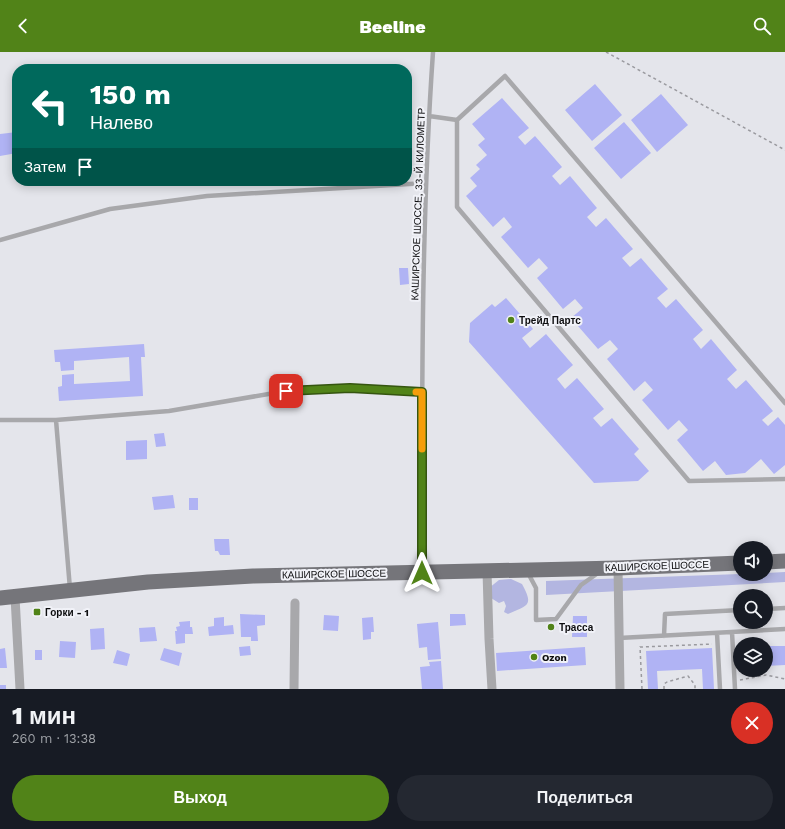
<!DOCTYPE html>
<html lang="ru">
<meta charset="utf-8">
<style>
body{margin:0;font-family:"Work Sans",sans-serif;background:#242831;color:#f1f3f6;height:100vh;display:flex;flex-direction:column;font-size:15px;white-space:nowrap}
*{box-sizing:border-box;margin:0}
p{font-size:13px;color:#9ea1a6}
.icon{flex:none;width:22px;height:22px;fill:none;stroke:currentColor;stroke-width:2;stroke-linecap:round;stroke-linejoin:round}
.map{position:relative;height:637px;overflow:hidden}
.details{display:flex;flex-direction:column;background:#171b24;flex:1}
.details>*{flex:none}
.hud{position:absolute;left:12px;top:12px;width:400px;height:122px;border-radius:16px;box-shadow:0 2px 10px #0003;background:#00695c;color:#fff;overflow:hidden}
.controls{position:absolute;left:733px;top:489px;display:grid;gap:8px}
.controls a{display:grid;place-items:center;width:40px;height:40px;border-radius:50%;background:#171b24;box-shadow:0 2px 10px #0003;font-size:20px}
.pin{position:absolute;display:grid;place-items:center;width:34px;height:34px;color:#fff;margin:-17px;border-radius:8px;box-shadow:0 2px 6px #0006}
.me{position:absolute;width:44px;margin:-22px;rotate:0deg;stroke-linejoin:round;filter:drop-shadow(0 0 3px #0008)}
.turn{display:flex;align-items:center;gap:14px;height:84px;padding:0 12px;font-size:18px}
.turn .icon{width:52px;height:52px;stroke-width:2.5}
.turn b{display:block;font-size:28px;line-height:34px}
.then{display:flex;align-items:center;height:38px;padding:0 12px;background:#0003;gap:8px;font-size:15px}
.round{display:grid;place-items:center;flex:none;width:42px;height:42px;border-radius:21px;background:#242831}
.overview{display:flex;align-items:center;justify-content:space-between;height:68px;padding:0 12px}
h1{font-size:24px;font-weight:800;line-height:30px}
.primary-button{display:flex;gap:8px;margin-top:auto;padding:8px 12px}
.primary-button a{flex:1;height:46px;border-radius:24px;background:#518318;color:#fff;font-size:16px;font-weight:800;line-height:46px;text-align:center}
.primary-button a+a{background:#242831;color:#f1f3f6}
header{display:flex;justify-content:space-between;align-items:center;height:52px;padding:0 12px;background:#518318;color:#fff;font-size:18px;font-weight:800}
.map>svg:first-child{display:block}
.green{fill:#b3b6e1}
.building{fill:#b0b3f4}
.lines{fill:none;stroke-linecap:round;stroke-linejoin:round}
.path{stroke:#9a9a9f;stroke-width:1.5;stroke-dasharray:3 3;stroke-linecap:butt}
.lane{stroke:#a8a8ab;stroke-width:4.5}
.street{stroke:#a8a8ab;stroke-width:9}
.primary{stroke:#75757a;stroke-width:15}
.route-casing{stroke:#355510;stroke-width:10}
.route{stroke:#518318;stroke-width:7}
.slow{stroke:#f59e0b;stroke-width:7}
.poi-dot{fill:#518318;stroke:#f1f2f8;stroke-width:1.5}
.labels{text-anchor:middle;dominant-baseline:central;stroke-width:4;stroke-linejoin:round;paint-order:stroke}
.street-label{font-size:10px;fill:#0d0d0f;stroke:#f1f2f8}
.poi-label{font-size:10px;font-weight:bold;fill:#0d0d0f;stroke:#f1f2f8;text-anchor:start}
</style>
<header><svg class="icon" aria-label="back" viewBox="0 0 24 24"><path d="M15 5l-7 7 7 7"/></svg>Beeline<svg class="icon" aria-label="search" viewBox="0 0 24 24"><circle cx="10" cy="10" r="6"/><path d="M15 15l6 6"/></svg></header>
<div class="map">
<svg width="785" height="637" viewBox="0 0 785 637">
<rect width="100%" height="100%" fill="#e4e5eb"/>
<path class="green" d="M785 520V530L546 543V529L740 522H766V521Z
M511 527 522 532C534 554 528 553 508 562L504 560 506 554 504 549 499 551 491 546 489 536 499 528Z"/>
<path class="building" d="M595 32 622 63 592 89 565 58Z
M661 42 688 73 657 100 631 68Z
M502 46 529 76 518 85 525 93 535 84 562 115 552 124 560 133 570 124 597 156 587 165 596 175 606 166 633 197 622 206 630 215 641 206 668 237 657 246 666 256 676 247 703 278 693 287 701 297 711 287 737 318 727 327 736 337 746 328 773 359 762 368 768 374 778 365 785 373V413L774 422 761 407 745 421 726 423 715 409 703 419 677 388 688 378 679 368 668 378 642 348 653 338 645 329 634 339 607 307 618 297 610 288 598 297 571 266 583 256 575 247 563 257 537 226 548 216 539 206 528 216 501 185 512 175 504 165 493 175 466 144 477 134 470 126 480 117 476 113 487 103 478 93 485 87 472 72Z
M624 70 651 101 621 127 594 96Z
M17 80V101L0 104V82Z
M399 216H408L409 232 400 233Z
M506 246 533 277 522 286 530 296 546 282 573 313 557 327 565 337 577 326 604 357 593 366 601 375 612 366 639 397 634 402 649 419 638 429 594 431 469 290 470 271 492 252 495 255Z
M144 292 145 305H141L143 344 59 349 58 335 62 334V323L74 322V332L130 329 129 305 74 309V318L61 319 60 310H55L54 298Z
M164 381 166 394 156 395 154 382Z
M147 388V407L126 408V389Z
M173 443 175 456 154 458 152 445Z
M189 446H198V458H189Z
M214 487H229L230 503H220L218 499H215Z
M240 562 265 563V573L257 574 258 589H251V585H241Z
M450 562H465L466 573 450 574Z
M324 563 339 564 338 579 323 578Z
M573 564H587V585H572Z
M224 565V574L233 573 234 582 209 584 208 575 214 574V566Z
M373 565 374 580H371V587L363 588 362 566Z
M190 569V575H192L193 582H185V591L176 592 175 579H177L176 575 180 574 179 570Z
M438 570 441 607 428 608 427 595 419 596 417 572Z
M155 575 157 589 140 590 139 576Z
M104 576 105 597 91 598 90 577Z
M60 589 76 590 75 606 59 605Z
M250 594 251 603 240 604 239 595Z
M766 594H785V613L766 614Z
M585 595 586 613 497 619 496 601Z
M5 596 7 616H0V597Z
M164 596 182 601 179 614 160 608Z
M712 596 714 637H703L702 617 657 619 658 637H648L646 599Z
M35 598H42V608H35Z
M117 598 130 602 127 614 113 611Z
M441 609 443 637H422L420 615 430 614 429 610Z
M0 633H6V637H0Z"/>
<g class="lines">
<path class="path" d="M606 0 785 98
M740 628 766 623 785 627
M642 637 640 595 712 592
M664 637V632L667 630 688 624 695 633V637"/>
<path class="lane" d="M429 64 457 68
M0 188 110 157 207 144 426 131
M785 351 505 24 457 68V155L689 429 785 427
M0 368H56L169 359 286 339 350 337 422 340
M56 368 70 537
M422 519C422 346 421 173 433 0
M528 521 536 536V568L556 567 581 533 598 521
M766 557 785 556
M732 580 735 637
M717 581 720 637
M664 584 665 562 740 558
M619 586 785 577"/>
<path class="street" d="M618 516 620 637
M487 519 489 587 492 637
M15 545 20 637
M294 637 295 551"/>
<path class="primary" d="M766 510 785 509
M0 546 148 530 253 524 618 516 740 511"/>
</g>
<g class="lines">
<defs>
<path id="route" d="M286 339 350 336 422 340V521"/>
</defs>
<use href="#route" class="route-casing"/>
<use href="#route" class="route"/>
<path class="slow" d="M416 340H422V397"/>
</g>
<g class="poi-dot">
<circle cx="511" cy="268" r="4"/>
<rect x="33" y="556" width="8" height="8" rx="2"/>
<circle cx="551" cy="575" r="4"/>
<circle cx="534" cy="605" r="4"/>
</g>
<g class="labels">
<g class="street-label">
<text transform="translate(418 152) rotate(-88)">КАШИРСКОЕ ШОССЕ, 33-Й КИЛОМЕТР</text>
<text transform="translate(657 514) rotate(-2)">КАШИРСКОЕ ШОССЕ</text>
<text transform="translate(334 522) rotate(-1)">КАШИРСКОЕ ШОССЕ</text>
</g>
<g class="poi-label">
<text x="519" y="268">Трейд Партс</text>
<text x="45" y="560">Горки - 1</text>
<text x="559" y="575">Трасса</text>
<text x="542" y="605">Ozon</text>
</g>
</g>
</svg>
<div class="controls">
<a><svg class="icon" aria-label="sound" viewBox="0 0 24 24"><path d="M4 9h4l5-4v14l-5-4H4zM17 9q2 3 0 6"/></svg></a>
<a><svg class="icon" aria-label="search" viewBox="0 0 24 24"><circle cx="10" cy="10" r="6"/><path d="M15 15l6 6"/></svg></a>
<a><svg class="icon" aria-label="layers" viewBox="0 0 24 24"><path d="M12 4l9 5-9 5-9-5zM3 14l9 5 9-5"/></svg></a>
</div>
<div class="pin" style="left:286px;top:339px;background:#d93025"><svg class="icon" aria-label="arrive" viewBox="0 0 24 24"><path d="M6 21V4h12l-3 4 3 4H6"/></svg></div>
<svg class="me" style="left:422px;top:521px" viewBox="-20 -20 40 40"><path d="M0-17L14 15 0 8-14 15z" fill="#518318" stroke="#fff" stroke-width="4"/></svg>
<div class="hud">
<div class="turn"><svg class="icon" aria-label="left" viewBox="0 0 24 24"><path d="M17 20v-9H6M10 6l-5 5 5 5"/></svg><div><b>150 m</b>Налево</div></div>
<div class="then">Затем<svg class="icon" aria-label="arrive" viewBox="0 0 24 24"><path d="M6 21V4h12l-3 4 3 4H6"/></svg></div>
</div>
</div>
<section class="details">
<div class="overview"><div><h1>1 мин</h1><p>260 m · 13:38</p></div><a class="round" style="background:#d93025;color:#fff"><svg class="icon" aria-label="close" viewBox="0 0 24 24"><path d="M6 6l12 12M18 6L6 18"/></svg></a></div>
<div class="primary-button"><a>Выход</a><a>Поделиться</a></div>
</section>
